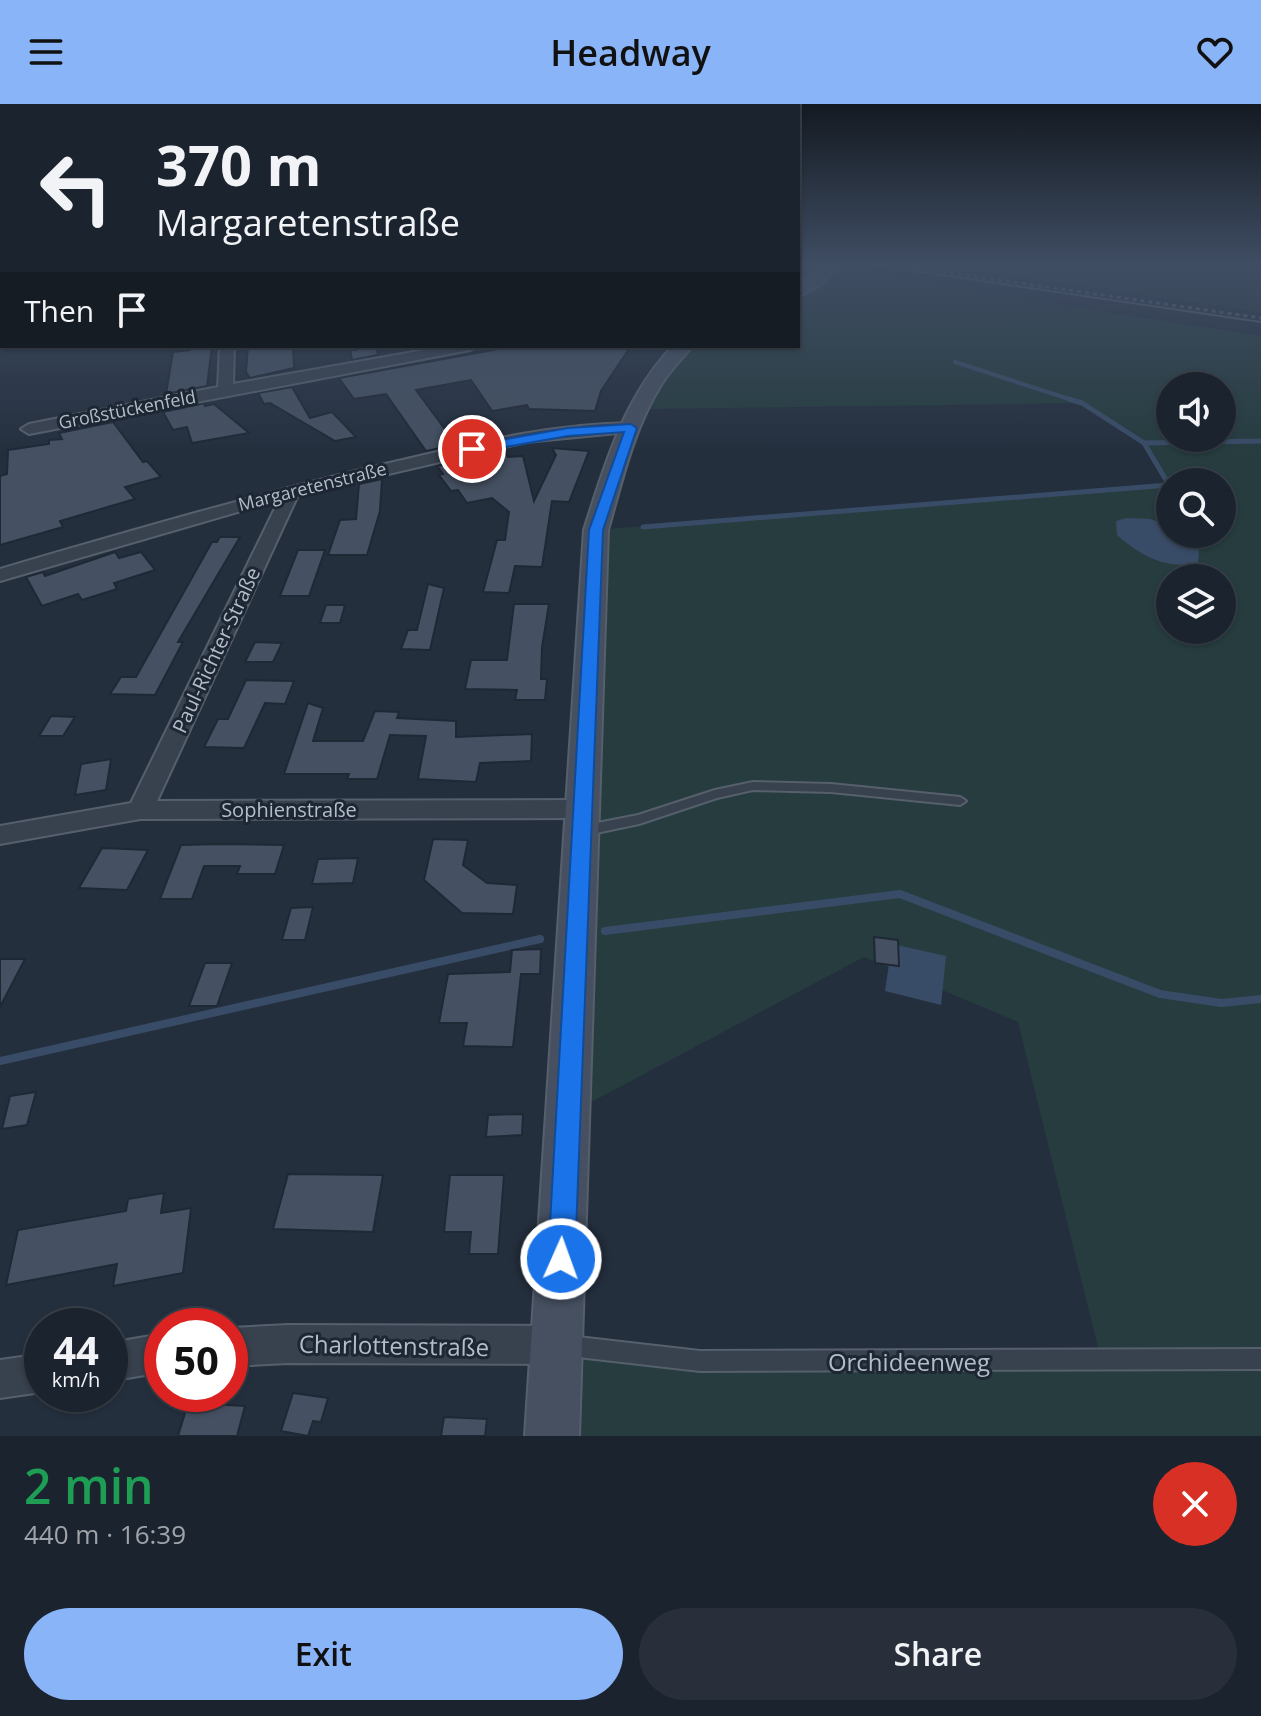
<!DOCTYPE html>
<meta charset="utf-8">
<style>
body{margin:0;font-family:"Open Sans",sans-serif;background:#282f3a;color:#f1f3f6;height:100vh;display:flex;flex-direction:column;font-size:30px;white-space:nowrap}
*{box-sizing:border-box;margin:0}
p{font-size:26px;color:#a0a4aa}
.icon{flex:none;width:44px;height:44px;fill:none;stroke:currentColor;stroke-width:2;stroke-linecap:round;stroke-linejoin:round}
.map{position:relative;height:1332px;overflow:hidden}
.details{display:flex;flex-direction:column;background:#1b232e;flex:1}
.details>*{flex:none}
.guide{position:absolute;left:0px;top:0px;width:800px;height:244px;box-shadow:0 2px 6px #0004,0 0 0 2px #39404a;background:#1b232e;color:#f1f3f6;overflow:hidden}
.controls{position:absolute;left:1156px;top:268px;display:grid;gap:16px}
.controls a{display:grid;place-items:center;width:80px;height:80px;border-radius:50%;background:#1b232e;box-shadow:0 2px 6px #0004,0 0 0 2px #39404a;font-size:40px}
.speed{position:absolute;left:24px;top:1204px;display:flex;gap:16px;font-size:40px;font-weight:700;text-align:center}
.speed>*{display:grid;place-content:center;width:104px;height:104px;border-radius:50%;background:#1b232e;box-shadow:0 2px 6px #0004,0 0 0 2px #39404a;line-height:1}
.speed small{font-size:20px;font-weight:400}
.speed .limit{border:12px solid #d22;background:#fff;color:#111}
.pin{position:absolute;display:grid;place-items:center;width:68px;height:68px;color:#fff;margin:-34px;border:4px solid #fff;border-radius:50%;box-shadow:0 2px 8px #0007}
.me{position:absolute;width:88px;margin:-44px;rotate:2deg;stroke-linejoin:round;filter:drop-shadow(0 0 6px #0008)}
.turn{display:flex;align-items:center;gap:28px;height:168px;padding:0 24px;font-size:36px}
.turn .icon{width:104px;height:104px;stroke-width:2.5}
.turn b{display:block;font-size:56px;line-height:68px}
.then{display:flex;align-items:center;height:76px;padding:0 24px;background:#0003;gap:16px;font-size:30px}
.round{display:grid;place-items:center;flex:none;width:84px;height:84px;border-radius:42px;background:#282f3a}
.head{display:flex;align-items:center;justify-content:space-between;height:136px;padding:0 24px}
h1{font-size:48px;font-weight:600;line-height:60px;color:#1e9e55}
.action{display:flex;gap:16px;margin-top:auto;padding:16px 24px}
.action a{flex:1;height:92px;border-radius:48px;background:#8ab4f8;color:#111;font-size:32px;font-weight:600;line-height:92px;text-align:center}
.action a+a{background:#282f3a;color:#f1f3f6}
header{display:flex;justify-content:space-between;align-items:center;height:104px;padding:0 24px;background:#8ab4f8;color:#111;font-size:36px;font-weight:600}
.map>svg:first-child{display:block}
.green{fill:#263c3f;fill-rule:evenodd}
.water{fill:#394c67}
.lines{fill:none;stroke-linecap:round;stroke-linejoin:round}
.stream-far2{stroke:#394c67;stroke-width:4}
.stream-far1{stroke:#394c67;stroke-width:5}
.stream{stroke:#394c67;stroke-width:8}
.building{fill:#455162;stroke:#1f2835;stroke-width:2}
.service-casing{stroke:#565f6c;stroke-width:4}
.minor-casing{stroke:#565f6c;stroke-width:4}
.secondary-casing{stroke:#565f6c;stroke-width:4}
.service{fill:#38414e;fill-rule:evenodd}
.minor{fill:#38414e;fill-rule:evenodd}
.secondary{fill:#465061;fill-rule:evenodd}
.tram{stroke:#5a6575;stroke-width:2}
.rail{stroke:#5a6575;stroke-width:3;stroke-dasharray:4 4;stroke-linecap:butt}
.route{fill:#1a73e8;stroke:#114b97;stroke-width:2}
.labels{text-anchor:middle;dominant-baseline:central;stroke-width:6;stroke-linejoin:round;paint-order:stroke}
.far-street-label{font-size:18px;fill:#b4bcc9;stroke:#1d2633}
.street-label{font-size:20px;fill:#b4bcc9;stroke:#1d2633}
.near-street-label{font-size:24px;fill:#b4bcc9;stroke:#1d2633}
</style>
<header><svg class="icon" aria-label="menu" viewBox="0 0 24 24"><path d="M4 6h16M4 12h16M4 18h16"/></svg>Headway<svg class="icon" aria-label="heart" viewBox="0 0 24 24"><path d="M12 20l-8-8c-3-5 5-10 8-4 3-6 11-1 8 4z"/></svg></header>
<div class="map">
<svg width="1261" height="1332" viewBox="0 0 1261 1332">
<rect width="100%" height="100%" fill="#242f3e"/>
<path class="green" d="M931 161H1261V209L1254 207Z
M828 165 1261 232V1332H564L569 1254 701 1264 1100 1252 1018 918 864 853 567 1011 596 426 1169 380 1144 339 1082 299 650 305 661 278 683 242H798V193L805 190ZM1170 282H1222V334H1170ZM1170 378H1222V430H1184L1199 446 1127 414 1170 421ZM1170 474H1222V526H1170Z"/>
<path class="water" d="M1127 414 1150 415 1170 422V430L1185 431 1199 446 1198 460C1164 464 1142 453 1117 431L1116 417Z
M892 840 946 852 941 901 885 887Z"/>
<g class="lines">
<path class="stream-far2" d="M955 258 1075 297"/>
<path class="stream-far1" d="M1069 295 1082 299 1144 339
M643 423 1169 381 1144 339 1261 337"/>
<path class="stream" d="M605 827 900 790 1160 890 1221 899 1261 895
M0 957 540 835"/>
</g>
<path class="building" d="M191 242H212L207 282 166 290 173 248 190 246Z
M248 242H293L294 264 250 274 246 268Z
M356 242H376L378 251 352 256 350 246H356Z
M516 242H631L601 287 595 307 529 305 527 301 492 307 471 276 416 286 444 324 482 318 493 333 426 347 386 290 354 295 339 274Z
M292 283 310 314 332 308 356 333 335 337 270 299 264 300 258 289Z
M205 299V302L214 300 249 329 192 339 187 323 173 326 163 308Z
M113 318 143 358 147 357 161 373 125 383 135 395 60 417 63 423 0 441V372L7 370 8 346 49 340V336L62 335 59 329Z
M552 344 589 347 569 398 552 397 542 463 515 462 509 489 483 488 497 436H505L509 408 492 394 467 399 458 386 451 387 439 371 443 370 437 362 503 346 508 353 523 352 534 397 556 351Z
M382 375 380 407 367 451H328L340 416 356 415 359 380Z
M220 433H240L178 538H183L155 591 110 590 121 573H136L212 438H217Z
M298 446H325L309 492H280Z
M115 448 119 454 141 448 155 466 114 479 117 485 82 496 78 490 42 502 26 473 43 468 45 472Z
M428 480 444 484 430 546 401 545 408 526H417Z
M514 500H549L542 543 541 575H547L545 596H515L517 586 465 585 471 556H507Z
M326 501H345L340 519H320Z
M255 538 282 539 273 558H245Z
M246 576 294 577 285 600 265 599 244 644 204 643 218 615H228Z
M308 599 323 604 313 637H363L375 607 399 608 397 614 456 617V633L532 630 531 657 480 659 476 678 418 675 426 632 390 631 377 675H347L349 670H284Z
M51 612 75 613 63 632H39Z
M111 655 106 686 75 691 81 660Z
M433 735 468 736 463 761 487 779 517 781 513 810 462 809 424 776Z
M181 741 219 740 284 741 275 770H237L240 762H204L192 795H160Z
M102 744 148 746 127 786 79 784Z
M358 754 353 779 312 780 318 755Z
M313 803 305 836H282L291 804Z
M874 833 898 836 899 862 875 859Z
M541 845 540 870H521L513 943 463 942 467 919H439L448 870 510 868 512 846Z
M0 855H25L0 903Z
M205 859H232L217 902H189Z
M36 988 27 1021 2 1025 10 992Z
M523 1010 522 1031 486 1033 488 1011Z
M288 1070 383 1071 373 1128 273 1125Z
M450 1071H504L498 1150H469L471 1128H444Z
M164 1089 161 1109 191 1104 183 1169 113 1182 117 1160 6 1181 18 1126 126 1107 128 1095Z
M293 1289 328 1294 321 1318 313 1317 308 1332 281 1327Z
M188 1299 245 1302 237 1332H178Z
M444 1313 487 1315 485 1332H441Z"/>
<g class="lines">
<defs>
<path id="service" d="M753 678 831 680 960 693 966 697 960 701 831 688 753 686 717 694 639 720 582 732 577 730 576 727 577 724 582 722 638 711 715 686Z
M569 1232 700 1247 1261 1245V1265L700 1267 569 1252 562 1249 559 1242 562 1235Z"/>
<path id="minor" d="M220 242H234L233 280 447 242H477L470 246 29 330 21 325 29 320 218 283Z
M631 319 637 321V327L526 338 298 391 157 697 581 696 590 699 593 705 590 711 581 714 140 715 0 740V722L131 699 279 396 0 477V465C133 426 264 388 398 357 475 339 551 320 631 319Z
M288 1221 558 1222 571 1228 577 1241 571 1254 558 1260 288 1259 230 1262V1224Z
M162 1230V1268L110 1277V1239Z
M42 1250V1288L0 1294V1256Z"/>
<path id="secondary" d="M822 161H839L822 180 798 193V181Z
M673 242H692C682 255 670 266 661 281 634 324 622 377 608 426L579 1332H525L584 426C605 360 624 293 673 242Z"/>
</defs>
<use href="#service" class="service-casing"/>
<use href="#minor" class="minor-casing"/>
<use href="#secondary" class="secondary-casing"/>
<use href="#service" class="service"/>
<use href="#minor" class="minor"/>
<use href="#secondary" class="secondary"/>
<path class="tram" d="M873 161 1261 218"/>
<path class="rail" d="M895 161 1261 214"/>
</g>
<linearGradient id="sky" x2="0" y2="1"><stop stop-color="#141a22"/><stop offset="0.46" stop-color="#3f4d63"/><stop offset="1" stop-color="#3f4d63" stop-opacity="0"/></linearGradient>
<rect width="1261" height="348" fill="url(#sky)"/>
<path class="route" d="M631 320 637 324 603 426 575 1155 571 1164 561 1168 552 1164 548 1155 589 426 624 328 568 332 472 349 465 345 472 341 568 324Z"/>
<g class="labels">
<g class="far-street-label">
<text transform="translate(127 305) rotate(-11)">Großstückenfeld</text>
<text transform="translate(312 382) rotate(-14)">Margaretenstraße</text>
</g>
<g class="street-label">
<text transform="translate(216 546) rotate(-65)">Paul-Richter-Straße</text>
<text x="289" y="705">Sophienstraße</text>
</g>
<g class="near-street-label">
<text transform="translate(394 1241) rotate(1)">Charlottenstraße</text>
<text x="909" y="1257">Orchideenweg</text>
</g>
</g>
</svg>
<div class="controls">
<a><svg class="icon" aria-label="sound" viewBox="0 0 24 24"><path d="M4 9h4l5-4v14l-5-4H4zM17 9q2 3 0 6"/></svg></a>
<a><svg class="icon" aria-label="search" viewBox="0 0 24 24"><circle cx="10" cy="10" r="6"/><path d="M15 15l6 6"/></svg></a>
<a><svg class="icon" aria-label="layers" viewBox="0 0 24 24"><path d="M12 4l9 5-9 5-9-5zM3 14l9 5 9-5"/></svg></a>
</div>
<div class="speed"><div>44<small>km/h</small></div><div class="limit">50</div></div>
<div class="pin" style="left:472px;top:345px;background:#d93025"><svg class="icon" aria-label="arrive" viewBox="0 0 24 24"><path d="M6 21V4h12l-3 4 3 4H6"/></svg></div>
<svg class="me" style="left:561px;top:1155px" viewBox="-20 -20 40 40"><circle r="17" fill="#1a73e8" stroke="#fff" stroke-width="3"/><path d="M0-11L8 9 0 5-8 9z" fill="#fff"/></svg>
<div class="guide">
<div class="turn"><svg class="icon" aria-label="left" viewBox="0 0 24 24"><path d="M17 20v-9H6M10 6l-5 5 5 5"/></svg><div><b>370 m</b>Margaretenstraße</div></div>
<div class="then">Then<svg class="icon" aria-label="arrive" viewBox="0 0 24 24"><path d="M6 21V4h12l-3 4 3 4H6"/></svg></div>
</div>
</div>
<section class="details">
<div class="head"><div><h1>2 min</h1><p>440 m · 16:39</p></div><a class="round" style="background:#d93025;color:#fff"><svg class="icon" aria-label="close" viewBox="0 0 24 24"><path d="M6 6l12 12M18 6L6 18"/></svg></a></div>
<div class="action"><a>Exit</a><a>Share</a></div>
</section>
